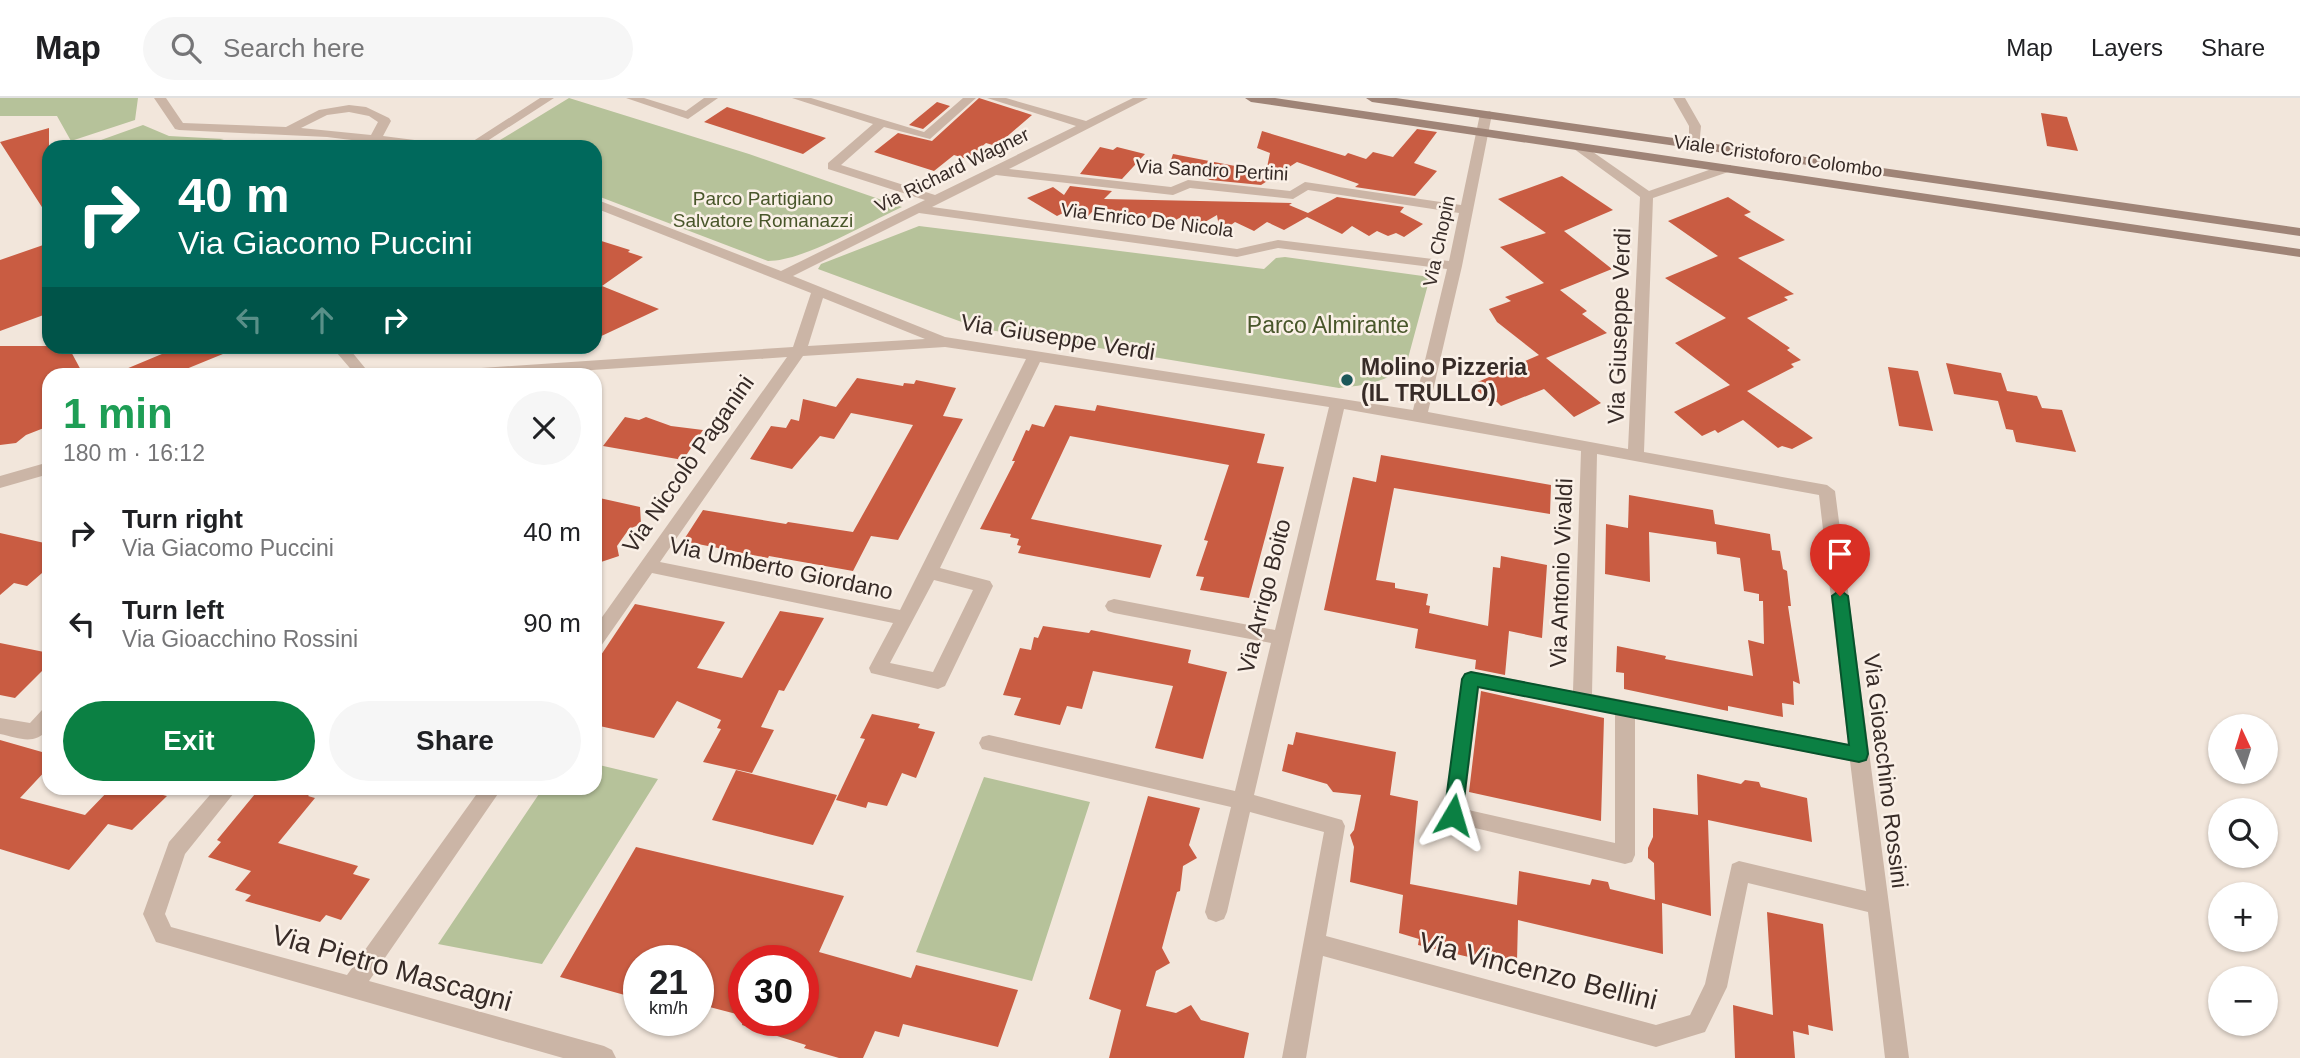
<!DOCTYPE html>
<meta charset="utf-8">
<style>
body{margin:0;font-family:Helvetica,sans-serif;background:#f6f6f6;color:#202124;height:100vh;display:flex;flex-direction:column;font-size:26px;white-space:nowrap}
*{box-sizing:border-box;margin:0}
p{font-size:23px;color:#757577}
.icon{flex:none;width:38px;height:38px;fill:none;stroke:currentColor;stroke-width:2;stroke-linecap:round;stroke-linejoin:round}
.map{position:relative;flex:1;overflow:hidden}
.details{position:absolute;left:42px;top:270px;width:560px;height:427px;display:flex;flex-direction:column;background:#fff;border-radius:21px;box-shadow:0 2px 5px #0004}
.details>*{flex:none}
.guide{position:absolute;left:42px;top:42px;width:560px;height:214px;border-radius:21px;box-shadow:0 2px 5px #0004;background:#00695c;color:#fff;overflow:hidden}
.needle{width:46px;rotate:356deg}
.fabs{position:absolute;left:2208px;top:616px;display:grid;gap:14px}
.fabs a{display:grid;place-items:center;width:70px;height:70px;border-radius:50%;background:#fff;box-shadow:0 2px 5px #0004;font-size:35px}
.speed{position:absolute;left:623px;top:847px;display:flex;gap:14px;font-size:35px;font-weight:700;text-align:center}
.speed>*{display:grid;place-content:center;width:91px;height:91px;border-radius:50%;background:#fff;box-shadow:0 2px 5px #0004;line-height:1}
.speed small{font-size:18px;font-weight:400}
.speed .limit{border:10px solid #d22;background:#fff;color:#111}
.pin{position:absolute;display:grid;place-items:center;width:60px;height:60px;color:#fff;margin:-72px -30px;border-radius:50% 50% 50% 0;rotate:-45deg;box-shadow:0 0 7px #0007}
.pin .icon{rotate:45deg}
.me{position:absolute;width:77px;margin:-38px;rotate:7deg;stroke-linejoin:round;filter:drop-shadow(0 0 5px #0008)}
.turn{display:flex;align-items:center;gap:24px;height:147px;padding:0 21px;font-size:32px}
.turn .icon{width:91px;height:91px;stroke-width:2.5}
.turn b{display:block;font-size:49px;line-height:60px}
.lanes{display:flex;align-items:center;height:66px;padding:0 21px;background:#0003;justify-content:center;gap:35px;direction:ltr}
.lanes .off{opacity:.35}
.round{display:grid;place-items:center;flex:none;width:74px;height:74px;border-radius:37px;background:#f6f6f6}
.overview{display:flex;align-items:center;justify-content:space-between;height:119px;padding:0 21px}
h1{font-size:42px;font-weight:800;line-height:52px;color:#1e9e55}
.cta{display:flex;gap:14px;margin-top:auto;padding:14px 21px}
.cta a{flex:1;height:80px;border-radius:42px;background:#0b8043;color:#fff;font-size:28px;font-weight:800;line-height:80px;text-align:center}
.cta a+a{background:#f6f6f6;color:#202124}
ul{padding:0;list-style:none}
li{display:flex;align-items:center;gap:21px;height:91px;padding:0 21px}
li div{flex:1}
li b{display:block;font-size:26px}
li em{font-style:normal}
header{display:flex;align-items:center;gap:42px;box-sizing:border-box;height:98px;padding:0 35px;background:#fff;border-bottom:2px solid #e0e0e0}
header strong{font-size:33px}
nav{display:flex;gap:38px;margin-inline-start:auto;font-size:24px}
.search{width:490px;height:63px;background:#f6f6f6;display:flex;align-items:center;gap:18px;box-sizing:border-box;padding:0 24px;border-radius:38px;color:#757577;font-size:26px}
.map>svg:first-child{display:block}
.green{fill:#b6c29a}
.building{fill:#c95c42}
.lines{fill:none;stroke-linecap:round;stroke-linejoin:round}
.minor{fill:#cbb5a6;fill-rule:evenodd}
.secondary{fill:#9f8477;fill-rule:evenodd}
.route{fill:#0b8043;stroke:#07532c;stroke-width:2}
.poi-dot{fill:#1c5859;stroke:#faf0e7;stroke-width:2.5}
.labels{text-anchor:middle;dominant-baseline:central;stroke-width:5;stroke-linejoin:round;paint-order:stroke}
.far-street-label{font-size:19px;fill:#372b27;stroke:#faf0e7}
.far-park-label{font-size:19px;fill:#48562a;stroke:#faf0e7}
.park-label{font-size:23px;fill:#48562a;stroke:#faf0e7}
.street-label{font-size:23px;fill:#372b27;stroke:#faf0e7}
.poi-label{font-size:23px;font-weight:bold;fill:#372b27;stroke:#faf0e7;text-anchor:start}
.near-street-label{font-size:28px;fill:#372b27;stroke:#faf0e7}
</style>
<header>
<strong>Map</strong>
<div class="search"><svg class="icon" aria-label="search" viewBox="0 0 24 24"><circle cx="10" cy="10" r="6"/><path d="M15 15l6 6"/></svg>Search here</div>
<nav><a>Map</a><a>Layers</a><a>Share</a></nav>
</header>
<div class="map">
<svg width="2300" height="960" viewBox="0 0 2300 960">
<rect width="100%" height="100%" fill="#f2e6db"/>
<path class="green" d="M0 0H138L135 22 71 43 57 18H0Z
M569 0 749 56 902 109C867 125 804 163 768 163L595 97V49H495L500 42Z
M143 27 169 38 224 41 195 49 87 47Z
M919 128 1264 171 1276 160 1285 159 1430 179 1407 264C1389 285 1365 287 1339 290L978 230 818 171 821 166Z
M595 666 658 681 542 866 438 846 543 690H595Z
M984 679 1090 704 1032 883 916 854Z"/>
<path class="building" d="M979 0 1032 17 996 48 986 45 967 61 954 57 934 73 874 54 898 35 932 43Z
M937 4 950 8 923 31 909 27Z
M727 9 826 40 803 56 704 24Z
M2041 15 2067 19 2078 53 2047 48Z
M49 30V120L0 44Z
M1417 31 1437 34 1414 65 1437 73 1415 98 1355 89 1359 86 1297 64 1261 87 1210 82 1171 62 1173 56 1266 74 1270 55 1257 50 1262 33 1345 58 1348 55 1366 61 1373 54 1393 59Z
M1100 49 1113 52 1117 49 1145 56 1122 81 1080 76Z
M1562 78 1613 112 1564 133 1612 171 1560 192 1587 213 1582 216 1607 235 1546 260 1601 305 1574 319 1544 291 1501 308 1497 304H1490L1471 287 1539 257 1497 224 1489 211 1511 203 1505 199 1544 185 1500 149 1546 135 1498 101Z
M1070 88 1112 93 1104 101 1292 105 1289 107 1308 115 1337 99 1404 109 1400 114 1423 126 1404 139 1396 135 1388 138 1377 133 1369 138 1352 128 1342 136 1307 119 1284 132 1267 124 1254 133 1235 124 1220 135 1217 117 1198 128 1181 119 1169 126 1152 118 1136 127 1121 118 1109 124 1092 114 1085 121 1069 112 1057 118 1027 100 1053 89 1064 97Z
M1728 99 1751 114 1744 117 1785 142 1738 160 1794 196 1784 199 1788 202 1747 220 1790 250 1787 252 1801 262 1791 266 1794 269 1747 293 1813 340 1792 351 1782 348 1778 350 1743 322 1718 335 1715 332 1702 338 1674 314 1730 287 1675 245 1726 220 1665 180 1718 158 1668 123Z
M595 141 630 152 628 154 643 159 602 188 659 211 595 241Z
M49 145V215L0 233V162Z
M0 248H68L83 276H49V328L26 337 16 345 0 347Z
M181 248 240 249 174 276H114Z
M1946 265 2001 275 2007 293 2037 298 2042 310 2062 312 2076 354 2016 344 2013 332 2006 331 1998 303 1954 296Z
M1888 269 1918 273 1933 333 1899 328Z
M857 280 903 288 904 285 914 286 916 282 956 290 943 318 963 321 898 442 871 438 853 473 769 458 768 460 683 443 703 412 786 426 788 424 853 434 913 327 851 315 834 341 820 338 792 371 750 361 771 328 786 330 791 321 799 323 803 301 836 309Z
M1055 307 1095 313 1097 307 1265 336 1257 365 1284 369 1249 500 1200 492 1204 479 1196 478 1208 443 1204 442 1229 367 1070 338 1031 421 1162 447 1150 480 1018 455 1021 448 1017 447 1019 441 1010 439 1011 436 980 431 1015 363H1012L1026 332 1029 333 1032 326 1044 329Z
M625 319 639 322 646 319 671 328 703 332 683 362 603 348Z
M1381 357 1551 387 1550 416 1394 390 1376 482 1395 485V490L1428 496 1426 507 1430 508 1429 515 1488 528 1493 469 1500 470 1501 458 1547 467 1542 540 1509 533 1505 577 1475 571 1476 562 1415 550 1418 531 1324 512 1353 379 1376 384Z
M1629 397 1713 412 1715 426 1770 436 1772 452 1780 453 1783 471 1787 473 1791 508H1788L1800 586 1793 583 1794 607 1782 605 1783 619 1728 608V613L1624 591V575L1616 574 1617 548 1666 558 1665 561 1753 578 1748 542 1764 546 1763 503H1759V496L1744 493 1740 460 1717 456 1716 444 1649 434 1650 484 1605 476 1606 426 1628 430Z
M595 399 640 409 641 426 629 431 617 448 619 458 595 466Z
M0 435 49 446V469L27 488 14 485 0 497Z
M635 506 725 524 697 570 742 580 780 513 824 520 784 593 779 592 761 629 774 632 752 675 703 664 721 631 717 630 721 622 677 603 654 640 595 627V566Z
M1043 528 1089 535 1091 532 1191 552 1188 565 1227 574 1203 661 1155 650 1173 588 1093 573 1082 611 1067 608 1060 627 1014 617 1021 600 1003 597 1020 550 1031 552 1034 539 1038 540Z
M0 545 49 555V566L15 600 0 597Z
M1481 593 1604 620 1601 723 1469 694Z
M872 616 920 626 918 630 935 634 916 680 902 675 887 708 868 704 866 710 836 702 865 641 860 640Z
M1296 634 1396 654 1390 697 1418 703 1410 786 1517 807 1519 773 1590 787 1592 781 1608 784 1610 791 1655 802 1654 765 1648 760V750L1653 739V710L1698 717 1697 676 1741 686 1745 682 1759 684 1761 689 1807 700 1812 744 1708 722 1711 818 1662 805 1663 856 1518 822 1517 863 1494 857V865L1418 847 1419 841 1399 835 1403 797 1350 784 1354 749 1350 737 1354 732 1361 697 1333 694 1327 686 1282 673 1288 646 1293 647Z
M0 642 49 656V669L20 700 85 717 111 690H170L163 697 167 698 132 732 108 726 69 772 0 751Z
M736 672 837 697 813 747 712 722Z
M260 690H316L308 698 315 700 278 745 358 768 353 776 370 781 341 822 326 817 320 824 245 803 251 797 235 792 251 773 208 759 221 744 217 742Z
M1148 698 1200 710 1189 747 1197 760 1183 768 1180 793 1177 794 1162 850 1170 865 1156 873 1146 908 1176 915 1191 907 1201 922 1249 935 1244 960H1109L1121 912 1089 901Z
M636 749 844 798 819 854 911 880 916 867 1018 892 998 949 903 926 899 939 875 933 863 960H839L804 950 806 947 742 927 743 922H803V863H744V918L698 906V863H639V901L560 879Z
M1767 814 1823 826 1833 933 1808 927 1809 937 1793 933 1795 960H1735L1733 907 1773 917Z"/>
<g class="lines">
<path class="minor" d="M154 0H166L183 25 286 29 319 12 349 7 366 9 389 20 391 23 383 38 438 45 444 49H409L327 39 179 32 175 31ZM349 14 369 18 378 24 371 37 301 30 327 17Z
M540 0H554L478 49H464Z
M626 0H644L686 13 704 0H718L688 21Z
M792 0H811L924 34 963 0H976L930 41 884 29 841 67 935 97 1076 28 987 0H1006L1086 23 1133 0H1148L1009 71 1171 89 1188 82 1290 93 1305 84 1461 107 1480 16 1490 13 1492 16 1462 168 1428 314 1628 351 1640 99 1570 48 1580 45 1649 93 1723 67H1731V73L1653 100 1644 354 1827 387 1835 393 1909 960H1885L1868 814 1748 785 1727 889 1705 934 1656 949 1323 858 1306 960H1282L1324 734 1250 714 1227 814 1224 821 1216 824 1208 821 1205 814 1231 709 982 651 979 645 982 639 989 637 1235 693 1271 545 1114 515 1108 513 1105 508 1108 503 1114 501 1275 532 1329 309 1040 264 940 470 990 483 993 488 945 588 938 591 871 575 869 570 893 525 652 475 601 548 595 550V529L787 259 532 276H459L467 271 793 249 811 195 595 110V101L781 173 925 102 828 71V65L873 26ZM996 77 1173 97 1190 90 1293 101 1308 92 1459 115 1449 163 1278 142 1237 151 932 109ZM919 115 1237 159 1278 150 1447 171 1413 312 945 239 793 178ZM823 200 925 241 808 248ZM945 249 1026 261 900 512 660 464 803 258ZM1344 311 1581 353 1573 593 1471 573 1464 576 1443 717 1446 723 1625 766 1632 764 1635 757V620L1850 663 1866 793 1739 763 1732 766 1705 886 1690 917 1656 927 1326 838 1345 728 1342 722 1254 697ZM1597 356 1819 397 1848 646 1592 596ZM934 482 973 492 933 574 890 565ZM1479 590 1615 616V745L1464 711Z
M1673 0H1685L1701 28 1699 50 1689 47V28Z
M331 248H347L370 276H355Z
M49 364V376L0 390V378Z
M49 610V631C33 648 20 640 0 636V620L30 625 42 612Z
M216 690H238L185 756 165 816 171 829 347 877 481 690H502L369 883 604 948 612 952 616 960H563L156 844 143 816 169 744Z"/>
<path class="secondary" d="M1245 0H1275L2300 151V159L1251 4Z
M1366 0H1396L2300 130V138L1372 4Z"/>
</g>
<path class="route" d="M1840 492 1848 498 1868 656 1866 662 1859 664 1478 589 1462 717 1460 723 1453 725 1447 723 1444 717 1462 581 1465 576 1471 574 1849 647 1832 498Z"/>
<circle class="poi-dot" cx="1347" cy="282" r="7"/>
<g class="labels">
<g class="far-street-label">
<text transform="translate(1778 58) rotate(8)">Viale Cristoforo Colombo</text>
<text transform="translate(952 72) rotate(-26)">Via Richard Wagner</text>
<text transform="translate(1212 72) rotate(3)">Via Sandro Pertini</text>
<text transform="translate(1147 122) rotate(7)">Via Enrico De Nicola</text>
<text transform="translate(1439 143) rotate(-78)">Via Chopin</text>
</g>
<g class="far-park-label">
<text x="763" y="100">Parco Partigiano<tspan x="763" dy="22">Salvatore Romanazzi</tspan></text>
</g>
<g class="park-label">
<text x="1328" y="227">Parco Almirante</text>
</g>
<g class="street-label">
<text transform="translate(1619 228) rotate(-88)">Via Giuseppe Verdi</text>
<text transform="translate(1058 239) rotate(9)">Via Giuseppe Verdi</text>
<text transform="translate(688 366) rotate(-55)">Via Niccolò Paganini</text>
<text transform="translate(781 470) rotate(12)">Via Umberto Giordano</text>
<text transform="translate(1561 475) rotate(-88)">Via Antonio Vivaldi</text>
<text transform="translate(1264 498) rotate(-76)">Via Arrigo Boito</text>
<text transform="translate(1886 673) rotate(83)">Via Gioacchino Rossini</text>
</g>
<g class="poi-label">
<text x="1361" y="269">Molino Pizzeria<tspan x="1361" dy="26">(IL TRULLO)</tspan></text>
</g>
<g class="near-street-label">
<text transform="translate(392 870) rotate(16)">Via Pietro Mascagni</text>
<text transform="translate(1538 873) rotate(14)">Via Vincenzo Bellini</text>
</g>
</g>
</svg>
<div class="fabs">
<a><svg class="needle" viewBox="-14 -14 28 28"><path d="M0-13l5 13h-10z" fill="#e53935"/><path d="M0 13l5-13h-10z" fill="#757577"/></svg></a>
<a><svg class="icon" aria-label="search" viewBox="0 0 24 24"><circle cx="10" cy="10" r="6"/><path d="M15 15l6 6"/></svg></a>
<a>+</a>
<a>−</a>
</div>
<div class="speed"><div>21<small>km/h</small></div><div class="limit">30</div></div>
<div class="pin" style="left:1840px;top:498px;background:#d93025"><svg class="icon" aria-label="arrive" viewBox="0 0 24 24"><path d="M6 21V4h12l-3 4 3 4H6"/></svg></div>
<svg class="me" style="left:1453px;top:717px" viewBox="-20 -20 40 40"><path d="M0-17L14 15 0 8-14 15z" fill="#0b8043" stroke="#fff" stroke-width="4"/></svg>
<div class="guide">
<div class="turn"><svg class="icon" aria-label="right" viewBox="0 0 24 24"><path d="M7 20v-9h11M14 6l5 5-5 5"/></svg><div><b>40 m</b>Via Giacomo Puccini</div></div>
<div class="lanes"><svg class="icon off" aria-label="left" viewBox="0 0 24 24"><path d="M17 20v-9H6M10 6l-5 5 5 5"/></svg><svg class="icon off" aria-label="ahead" viewBox="0 0 24 24"><path d="M12 20V5M6 11l6-6 6 6"/></svg><svg class="icon" aria-label="right" viewBox="0 0 24 24"><path d="M7 20v-9h11M14 6l5 5-5 5"/></svg></div>
</div>
<section class="details">
<div class="overview"><div><h1>1 min</h1><p>180 m · 16:12</p></div><a class="round"><svg class="icon" aria-label="close" viewBox="0 0 24 24"><path d="M6 6l12 12M18 6L6 18"/></svg></a></div>
<ul>
<li><svg class="icon" aria-label="right" viewBox="0 0 24 24"><path d="M7 20v-9h11M14 6l5 5-5 5"/></svg><div><b>Turn right</b><p>Via Giacomo Puccini</p></div><em>40 m</em></li>
<li><svg class="icon" aria-label="left" viewBox="0 0 24 24"><path d="M17 20v-9H6M10 6l-5 5 5 5"/></svg><div><b>Turn left</b><p>Via Gioacchino Rossini</p></div><em>90 m</em></li>
</ul>
<div class="cta"><a>Exit</a><a>Share</a></div>
</section>
</div>
